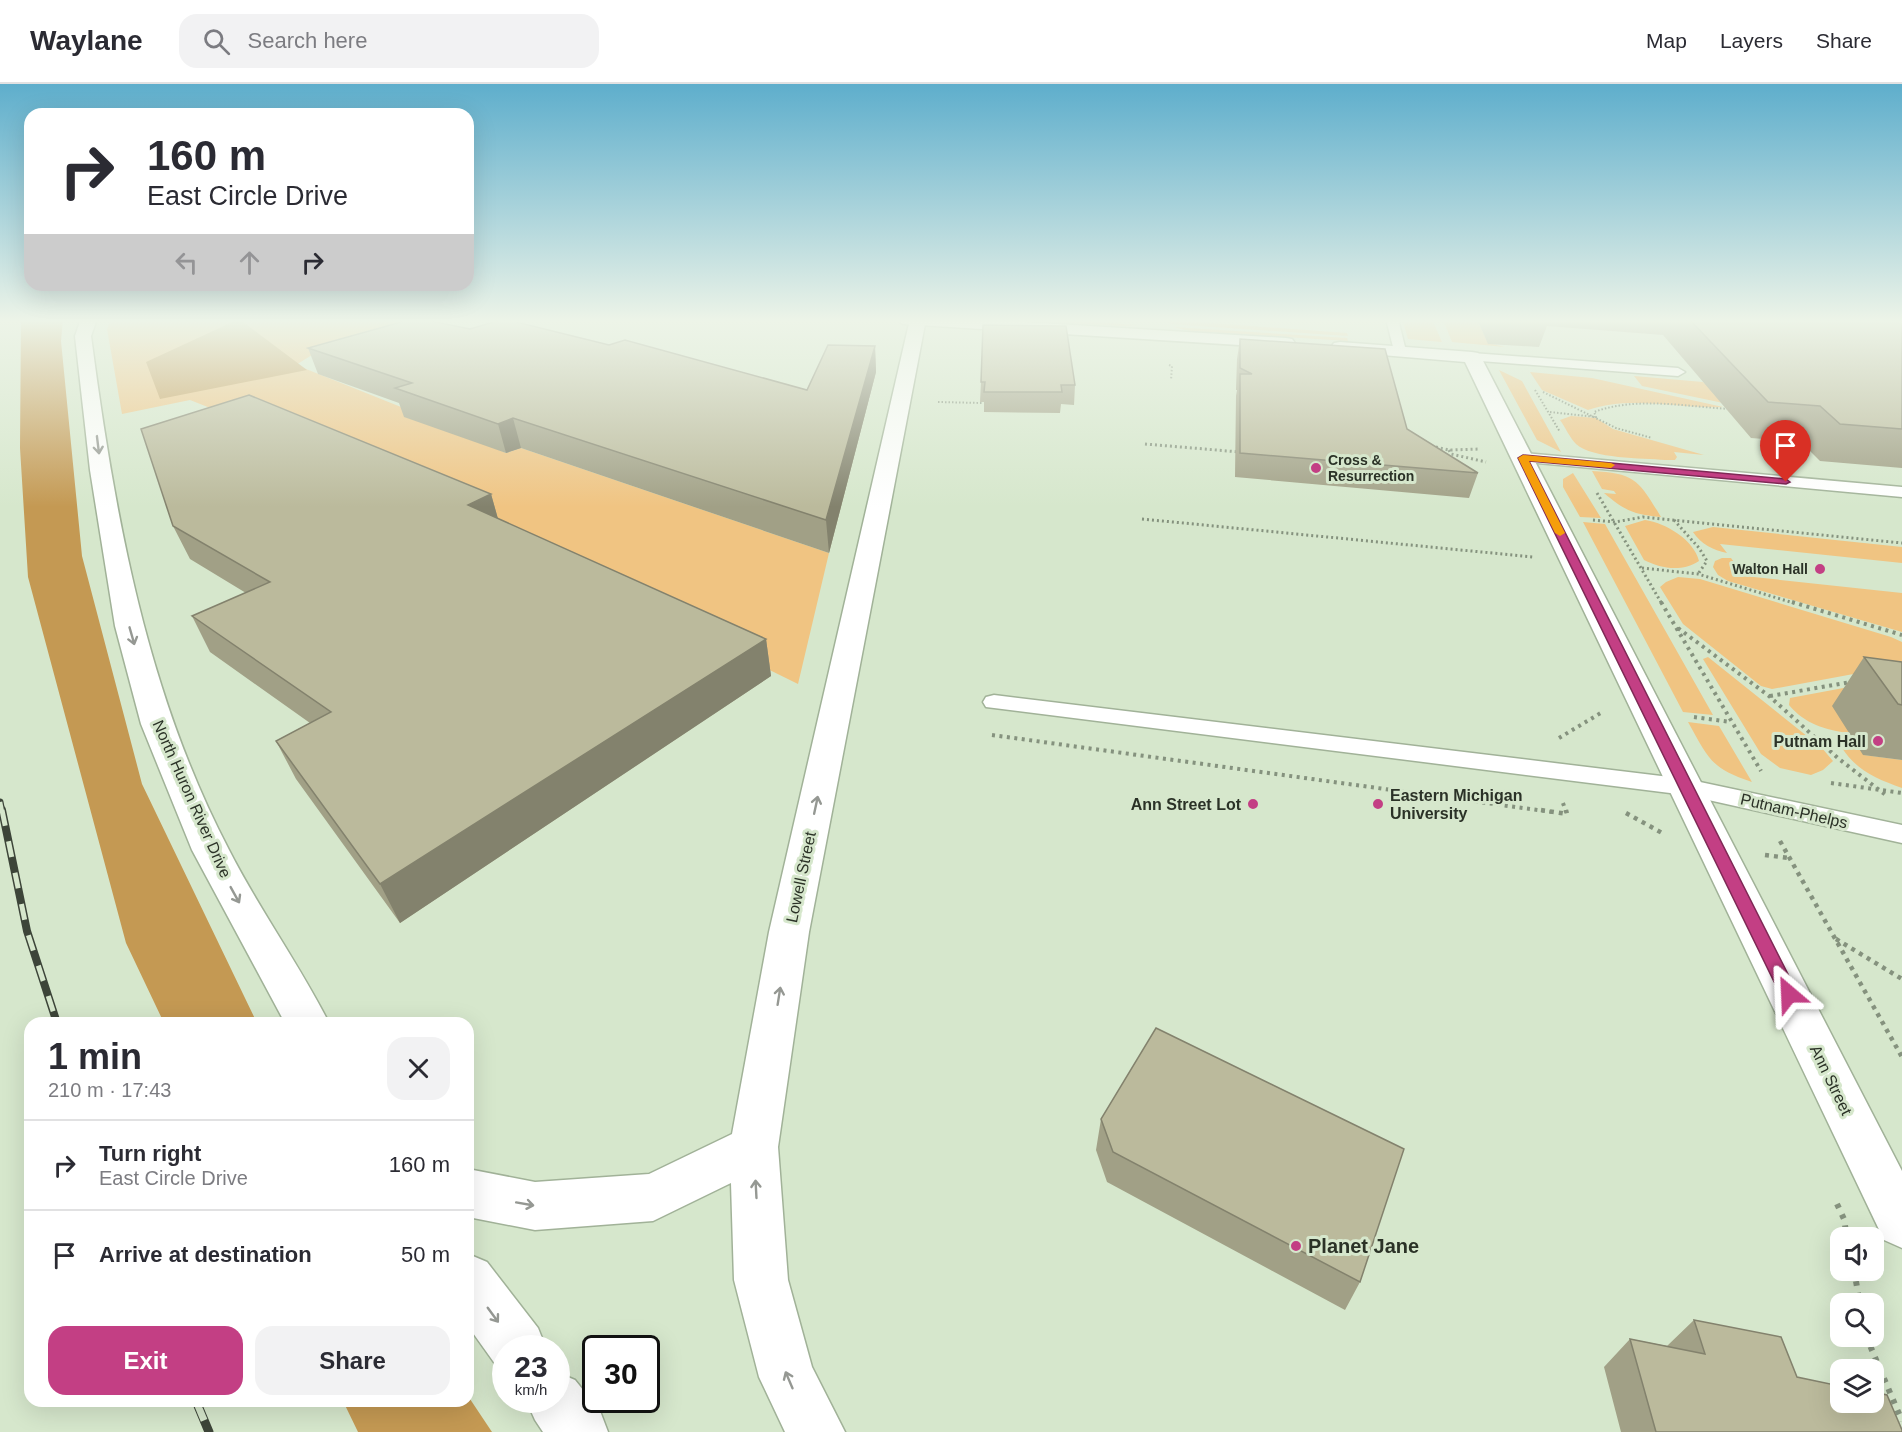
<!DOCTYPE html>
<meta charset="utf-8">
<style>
body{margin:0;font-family:Helvetica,sans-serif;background:#f2f2f3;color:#2b2b33;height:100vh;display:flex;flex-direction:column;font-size:22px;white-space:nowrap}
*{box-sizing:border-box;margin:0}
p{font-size:20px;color:#7c7c81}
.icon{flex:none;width:33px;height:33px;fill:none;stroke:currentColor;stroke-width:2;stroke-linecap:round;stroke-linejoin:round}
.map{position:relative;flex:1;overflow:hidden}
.drawer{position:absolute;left:24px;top:933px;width:450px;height:390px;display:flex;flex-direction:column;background:#fff;border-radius:18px;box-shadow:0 6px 24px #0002}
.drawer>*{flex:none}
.guide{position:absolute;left:24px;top:24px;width:450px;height:183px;border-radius:18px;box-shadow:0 6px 24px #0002;background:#fff;color:#2b2b33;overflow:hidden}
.controls{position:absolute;left:1830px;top:1143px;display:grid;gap:12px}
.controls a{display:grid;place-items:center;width:54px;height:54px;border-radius:12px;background:#fff;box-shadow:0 6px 24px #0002;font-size:30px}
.speed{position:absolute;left:492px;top:1251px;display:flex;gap:12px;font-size:30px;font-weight:700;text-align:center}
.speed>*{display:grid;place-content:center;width:78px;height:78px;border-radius:50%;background:#fff;box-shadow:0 6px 24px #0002;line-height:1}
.speed small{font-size:15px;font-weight:400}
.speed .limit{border:3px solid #111;border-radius:9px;background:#fff;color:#111}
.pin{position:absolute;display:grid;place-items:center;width:51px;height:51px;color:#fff;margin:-62px -26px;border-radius:50% 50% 50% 0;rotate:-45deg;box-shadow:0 0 6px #0007}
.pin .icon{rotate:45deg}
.me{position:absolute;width:66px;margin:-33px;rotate:334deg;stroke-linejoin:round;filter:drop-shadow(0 0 4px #0008)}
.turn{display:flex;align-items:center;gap:21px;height:126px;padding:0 24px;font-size:27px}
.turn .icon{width:78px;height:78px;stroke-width:2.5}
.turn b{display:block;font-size:42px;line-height:51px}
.lanes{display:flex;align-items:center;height:57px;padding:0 24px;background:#0003;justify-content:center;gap:30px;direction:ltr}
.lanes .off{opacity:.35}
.round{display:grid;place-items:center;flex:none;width:63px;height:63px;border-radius:18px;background:#f2f2f3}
.headline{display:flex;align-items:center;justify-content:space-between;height:102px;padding:0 24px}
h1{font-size:36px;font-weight:800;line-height:45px}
.button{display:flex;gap:12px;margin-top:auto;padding:12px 24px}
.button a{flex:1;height:69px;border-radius:18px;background:#c33f84;color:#fff;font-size:24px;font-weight:800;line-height:69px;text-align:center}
.button a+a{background:#f2f2f3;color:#2b2b33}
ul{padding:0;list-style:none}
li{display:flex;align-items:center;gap:18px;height:90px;padding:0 24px;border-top:2px solid #e1e1e2}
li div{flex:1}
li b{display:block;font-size:22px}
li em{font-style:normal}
header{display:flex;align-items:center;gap:36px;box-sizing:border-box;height:84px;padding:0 30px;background:#fff;border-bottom:2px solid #e1e1e2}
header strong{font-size:28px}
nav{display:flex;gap:33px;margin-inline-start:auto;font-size:21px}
.search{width:420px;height:54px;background:#f2f2f3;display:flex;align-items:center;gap:15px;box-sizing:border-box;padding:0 21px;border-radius:18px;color:#7c7c81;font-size:22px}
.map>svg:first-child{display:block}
.green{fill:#f0c482}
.forest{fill:#c49953}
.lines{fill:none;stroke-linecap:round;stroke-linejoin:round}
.lane-casing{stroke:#a1b298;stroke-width:3}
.street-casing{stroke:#a1b298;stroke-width:3}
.secondary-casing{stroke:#a1b298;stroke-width:3}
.path-far4{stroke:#85927e;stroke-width:2;stroke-dasharray:1.5 2;stroke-linecap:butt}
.path-far3{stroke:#85927e;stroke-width:3;stroke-dasharray:2 3;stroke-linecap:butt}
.path-far2{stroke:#85927e;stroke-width:4;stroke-dasharray:3 4.5;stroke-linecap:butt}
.path-far1{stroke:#85927e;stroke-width:4.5;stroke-dasharray:4 5;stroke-linecap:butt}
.path{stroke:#85927e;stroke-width:6;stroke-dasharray:4.5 7;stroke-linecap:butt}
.lane{fill:#fff;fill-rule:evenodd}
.street{fill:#fff;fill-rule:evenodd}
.secondary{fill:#fff;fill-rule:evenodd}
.rail-far2-casing{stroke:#3d4539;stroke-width:7}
.rail-far1-casing{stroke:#3d4539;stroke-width:8}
.rail-casing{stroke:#3d4539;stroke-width:9}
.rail-far2{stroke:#d6e7cc;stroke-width:4.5;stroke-dasharray:13;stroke-linecap:butt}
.rail-far1{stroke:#d6e7cc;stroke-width:5;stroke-dasharray:16;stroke-linecap:butt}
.rail{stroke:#d6e7cc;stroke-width:7;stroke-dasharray:21;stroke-linecap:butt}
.wall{fill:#a1a086}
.shaded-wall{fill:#83826d}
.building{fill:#bbba9c;stroke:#83826d;stroke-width:1.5}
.oneway{stroke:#959893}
.route{fill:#c33f84;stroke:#7f2956;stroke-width:1.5}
.slow{fill:#f59e0b}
.poi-dot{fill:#c33f84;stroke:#d6e7cc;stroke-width:2}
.labels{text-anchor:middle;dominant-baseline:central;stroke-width:6;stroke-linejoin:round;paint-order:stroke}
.far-poi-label{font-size:14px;font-weight:bold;fill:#2b3227;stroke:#d6e7cc;text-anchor:start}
.poi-label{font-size:16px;font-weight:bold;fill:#2b3227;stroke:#d6e7cc;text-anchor:end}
.street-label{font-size:16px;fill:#2b3227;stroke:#d6e7cc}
.near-poi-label{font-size:20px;font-weight:bold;fill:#2b3227;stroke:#d6e7cc;text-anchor:start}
</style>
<header>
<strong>Waylane</strong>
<div class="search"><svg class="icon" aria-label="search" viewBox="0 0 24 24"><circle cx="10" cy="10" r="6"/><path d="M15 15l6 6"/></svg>Search here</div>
<nav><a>Map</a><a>Layers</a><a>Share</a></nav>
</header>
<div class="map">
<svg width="1902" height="1348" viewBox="0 0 1902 1348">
<rect width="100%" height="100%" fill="#d6e7cc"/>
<path class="green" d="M111 235H433L315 269 296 281 416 329 506 369 521 364 829 469 798 600 494 451 509 442 190 316 122 330 107 245Z
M1006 235H1051L1139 241 1122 242Z
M1402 235H1432L1442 258 1408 255Z
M1171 236 1347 249 1348 252 1170 240Z
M1450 236 1478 238 1488 259 1505 263 1452 258 1444 238Z
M1173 243 1347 254 1348 257 1190 247Z
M1499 286 1522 297 1561 368 1537 356Z
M1530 288 1592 294 1723 323C1679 325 1630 311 1588 326L1542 306Z
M1634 292 1703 298 1728 320 1642 302Z
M1571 332 1596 334 1613 345 1704 371 1674 368 1677 373 1675 376H1665C1642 374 1593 375 1576 360 1570 354 1565 343 1560 336Z
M1592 387C1636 389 1639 397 1661 433 1634 431 1624 426 1604 409L1616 410 1614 407 1602 405Z
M1573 389 1601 434 1580 433 1563 403V395Z
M1645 436C1666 439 1694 456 1699 477 1682 488 1662 485 1644 476L1625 442Z
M1583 438 1605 440 1713 631 1683 628Z
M1713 443 1902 463V479L1720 460 1727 469C1713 466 1701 460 1693 448Z
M1722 474H1731L1744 492 1902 509V548L1728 497 1718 491 1713 483 1715 477Z
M1678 493 1700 495 1891 553 1902 558V581L1772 605 1761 602 1683 540 1660 503 1666 498Z
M1708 573 1822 664 1833 677 1823 686 1811 691 1780 684 1761 670 1703 575Z
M1902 593 1849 649C1825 646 1805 640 1789 621L1790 614Z
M1688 638 1719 642 1752 698C1710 684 1709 675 1688 638Z
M1842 664 1860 665 1864 671 1902 676V704C1877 695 1857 687 1842 664Z"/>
<path class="forest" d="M21 235H63L61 257 82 472 142 700 257 939H164L126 859 28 493 20 364Z
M239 235 307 286 160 315 146 278Z
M468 1312 492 1348H358L343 1317H468Z"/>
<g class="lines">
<defs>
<path id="lane" d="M1386 235H1398L1406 267 1404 270H1396L1394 267Z
M1472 269 1678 284 1685 288 1678 292 1467 276 1466 273Z
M1523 369 1902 403V413L1517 377 1515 374 1517 371Z
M994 611 1686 695 1902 741V759L1686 711 986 623 983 618 986 613Z"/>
<path id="street" d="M895 235H974L1286 254 1292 255 1295 259 1292 263 1286 264 903 240Z
M1340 258 1472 268 1478 269 1481 273 1902 1087V1164L1884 1156 1465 278 1334 267 1331 263 1334 259Z"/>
<path id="secondary" d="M81 235H97L91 252C114 428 146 608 229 766 259 825 299 880 329 939H285L192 766 141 640 115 542 90 386 75 252Z
M910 235H926L809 848 778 1063 788 1196 812 1283 845 1348H785L759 1293 734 1196 731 1099 653 1137 535 1146 468 1133V1085L535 1098 649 1090 732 1050 769 848Z
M468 1170 487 1178 538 1244 546 1264H506V1287L498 1284 468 1242Z
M556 1288 575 1296 600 1327 608 1348H543L535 1336 526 1316H556Z"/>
</defs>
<use href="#lane" class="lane-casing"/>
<use href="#street" class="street-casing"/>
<use href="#secondary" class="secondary-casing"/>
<path class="path-far4" d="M1169 281 1172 282 1171 296
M1535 306 1560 348
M1543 308 1616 344 1652 354
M938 318 982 319
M1550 328 1596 333 1594 328C1637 312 1687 323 1731 325"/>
<path class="path-far3" d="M1145 360 1240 368
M1431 362 1449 366 1480 365
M1449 366 1451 370 1486 378
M1597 409 1662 520
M1142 435 1533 473
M1593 436 1615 438 1643 433 1902 459
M1674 436 1699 464 1707 477 1698 490
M1642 484 1698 490 1797 520"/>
<path class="path-far2" d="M1661 518 1761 687
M1792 518 1902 551
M1678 544 1769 612 1839 675 1887 712
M1770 612 1851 598
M1694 633 1731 638
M992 651 1552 728
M1559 654 1604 627
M1831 699 1902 709
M1563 719 1566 728"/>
<path class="path-far1" d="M1541 726 1567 730 1566 726
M1626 729 1664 750
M1780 757 1902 973
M1765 771 1789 774
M1836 855 1902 895"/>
<path class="path" d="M1837 1120 1844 1135 1847 1154
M1854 1186 1860 1220
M1866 1252 1902 1337"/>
<use href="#lane" class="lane"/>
<use href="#street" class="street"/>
<use href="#secondary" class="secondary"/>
<defs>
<path id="rail-far2" d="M0 718 2 728"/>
<path id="rail-far1" d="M2 726 27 847 57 939"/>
<path id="rail" d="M196 1317 209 1348"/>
</defs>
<use href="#rail-far2" class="rail-far2-casing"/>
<use href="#rail-far1" class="rail-far1-casing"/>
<use href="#rail" class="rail-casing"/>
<use href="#rail-far2" class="rail-far2"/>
<use href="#rail-far1" class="rail-far1"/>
<use href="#rail" class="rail"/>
</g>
<path class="wall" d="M1477 235H1902V384L1820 377 1801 358 1751 354 1663 251 1547 242 1539 263 1488 260Z
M470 245 609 261 807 306 875 262 876 288 829 469 521 364 506 369 404 333 399 319 318 290 308 264Z
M1240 255 1478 389 1469 414 1235 393 1236 312 1237 306H1236L1237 275Z
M981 298 1075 301 1074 321 1061 320 1060 329 984 328V318H980Z
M491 410 498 435 766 555 771 592 400 839 296 695 276 657 310 639 210 568 192 532 246 509 190 475 173 442Z
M1864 573 1902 578V676L1863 671 1832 622Z
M1101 1035 1360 1198 1345 1226 1107 1098 1096 1066Z
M1694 1236 1797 1293 1902 1348H1621L1604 1283 1630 1255 1667 1262Z"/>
<path class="shaded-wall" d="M875 262 876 288 829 469 826 436Z
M513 334 521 364 506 369 498 340Z
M491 410 500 442 468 421Z
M766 555 771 592 400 839 380 800Z"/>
<path class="building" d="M412 235H421L470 245 504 235 609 261 625 256 807 306 828 261 875 262 826 436 513 334 498 340 395 304 412 299 308 264Z
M1689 235H1902V345L1840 340 1820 322 1768 318Z
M983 241 1066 242 1075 301H1061L1062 308H984L985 298H981Z
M1240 255 1385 265 1407 345 1478 389 1240 369V290H1252L1240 284Z
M249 311 491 410 468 421 766 555 380 800 276 657 331 628 192 532 270 498 173 442 141 345Z
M1864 573 1902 578V621L1898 620Z
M1156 944 1404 1065 1360 1198 1113 1068 1101 1035Z
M1694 1236 1781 1253 1797 1293 1840 1302V1318H1874V1308L1887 1311 1902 1346V1348H1656L1630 1255 1705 1270Z"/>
<defs><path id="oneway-shaft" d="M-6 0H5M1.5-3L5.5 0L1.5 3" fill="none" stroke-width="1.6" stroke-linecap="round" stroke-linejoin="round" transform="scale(1.5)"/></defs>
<g class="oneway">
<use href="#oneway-shaft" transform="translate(98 361) rotate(83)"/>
<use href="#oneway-shaft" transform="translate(132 552) rotate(74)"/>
<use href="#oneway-shaft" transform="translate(816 721) rotate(-78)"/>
<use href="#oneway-shaft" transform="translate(235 811) rotate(61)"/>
<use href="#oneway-shaft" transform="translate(779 912) rotate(-81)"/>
<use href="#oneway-shaft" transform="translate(756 1105) rotate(-93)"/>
<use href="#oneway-shaft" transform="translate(525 1120) rotate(10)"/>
<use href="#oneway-shaft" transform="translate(493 1231) rotate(54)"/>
<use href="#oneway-shaft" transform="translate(789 1296) rotate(-113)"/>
</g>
<linearGradient id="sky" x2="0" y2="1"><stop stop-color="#5eaecc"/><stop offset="0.56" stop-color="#edf4e8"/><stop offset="1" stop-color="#edf4e8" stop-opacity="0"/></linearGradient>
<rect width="1902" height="423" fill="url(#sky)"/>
<path class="route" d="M1523 371 1786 395 1790 398 1786 400 1529 377 1798 910 1795 915 1789 917 1783 915 1780 910 1518 374Z"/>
<path class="slow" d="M1523 371 1611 379 1615 381 1611 384 1529 377 1565 449 1560 452 1555 449 1518 374Z"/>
<g class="poi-dot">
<circle cx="1316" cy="384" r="6"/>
<circle cx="1820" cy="485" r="6"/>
<circle cx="1878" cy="657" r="6"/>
<circle cx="1253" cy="720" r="6"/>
<circle cx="1378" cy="720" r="6"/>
<circle cx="1296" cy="1162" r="6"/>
</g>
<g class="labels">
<g class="far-poi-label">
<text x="1328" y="376">Cross &amp;<tspan x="1328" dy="16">Resurrection</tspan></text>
<text x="1808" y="485" text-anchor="end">Walton Hall</text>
</g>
<g class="poi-label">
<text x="1866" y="657">Putnam Hall</text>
<text x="1390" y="711" text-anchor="start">Eastern Michigan<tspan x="1390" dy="18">University</tspan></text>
<text x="1241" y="720">Ann Street Lot</text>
</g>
<g class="street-label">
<text transform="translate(192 715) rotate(66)">North Huron River Drive</text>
<text transform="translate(1794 727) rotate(13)">Putnam-Phelps</text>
<text transform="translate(801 793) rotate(-78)">Lowell Street</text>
<text transform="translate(1831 996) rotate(64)">Ann Street</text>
</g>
<g class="near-poi-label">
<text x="1308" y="1162">Planet Jane</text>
</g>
</g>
</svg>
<div class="controls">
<a><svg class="icon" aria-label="sound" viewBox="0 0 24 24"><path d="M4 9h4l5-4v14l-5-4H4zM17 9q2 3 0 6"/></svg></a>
<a><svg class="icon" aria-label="search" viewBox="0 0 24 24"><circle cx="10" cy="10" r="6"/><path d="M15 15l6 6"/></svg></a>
<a><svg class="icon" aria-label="layers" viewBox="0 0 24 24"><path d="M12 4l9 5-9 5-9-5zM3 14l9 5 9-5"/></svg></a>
</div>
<div class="speed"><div>23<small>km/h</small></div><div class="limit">30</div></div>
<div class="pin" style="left:1786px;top:398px;background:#d93025"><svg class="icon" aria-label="arrive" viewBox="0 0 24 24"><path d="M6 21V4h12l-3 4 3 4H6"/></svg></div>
<svg class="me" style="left:1789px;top:910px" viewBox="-20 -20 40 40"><path d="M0-17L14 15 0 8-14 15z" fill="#c33f84" stroke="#fff" stroke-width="4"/></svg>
<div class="guide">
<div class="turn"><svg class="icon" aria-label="right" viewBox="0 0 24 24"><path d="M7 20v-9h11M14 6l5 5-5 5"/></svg><div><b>160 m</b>East Circle Drive</div></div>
<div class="lanes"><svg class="icon off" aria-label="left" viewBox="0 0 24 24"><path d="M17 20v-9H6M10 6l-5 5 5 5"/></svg><svg class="icon off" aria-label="ahead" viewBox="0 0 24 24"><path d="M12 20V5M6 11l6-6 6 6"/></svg><svg class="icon" aria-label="right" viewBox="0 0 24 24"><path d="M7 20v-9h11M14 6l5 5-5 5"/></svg></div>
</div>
<section class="drawer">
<div class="headline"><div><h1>1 min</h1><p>210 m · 17:43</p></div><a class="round"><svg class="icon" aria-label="close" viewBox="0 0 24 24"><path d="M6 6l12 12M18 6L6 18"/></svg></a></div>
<ul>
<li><svg class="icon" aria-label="right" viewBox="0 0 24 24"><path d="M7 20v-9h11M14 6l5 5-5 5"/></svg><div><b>Turn right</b><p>East Circle Drive</p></div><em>160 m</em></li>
<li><svg class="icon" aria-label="arrive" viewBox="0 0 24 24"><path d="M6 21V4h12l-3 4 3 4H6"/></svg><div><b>Arrive at destination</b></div><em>50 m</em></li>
</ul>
<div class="button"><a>Exit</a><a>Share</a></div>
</section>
</div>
